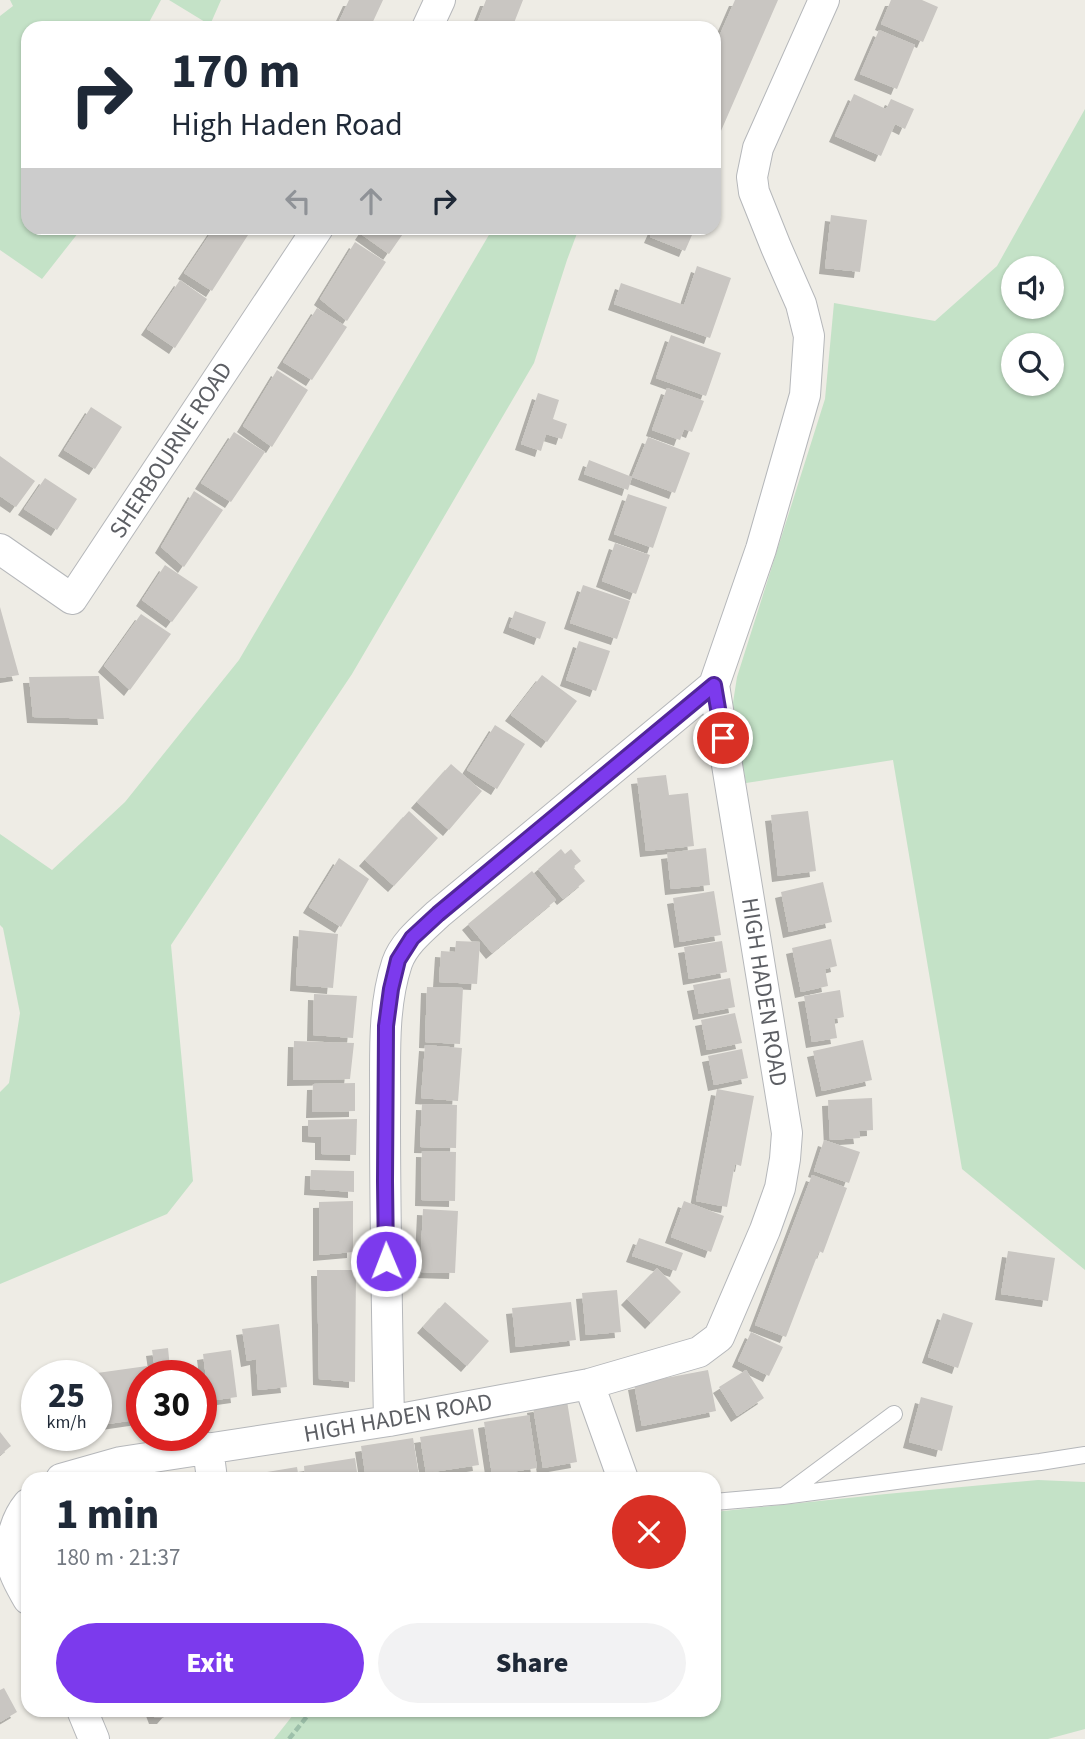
<!DOCTYPE html>
<meta charset="utf-8">
<style>
body{margin:0;font-family:"Source Sans 3",sans-serif;background:#f2f2f3;color:#1f2937;height:100vh;display:flex;flex-direction:column;font-size:26px;white-space:nowrap}
*{box-sizing:border-box;margin:0}
p{font-size:23px;color:#747a83}
.icon{flex:none;width:38px;height:38px;fill:none;stroke:currentColor;stroke-width:2;stroke-linecap:round;stroke-linejoin:round}
.map{position:relative;flex:1;overflow:hidden}
.side{position:absolute;left:21px;top:1472px;width:700px;height:245px;display:flex;flex-direction:column;background:#fff;border-radius:21px;box-shadow:0 2px 5px #0004}
.side>*{flex:none}
.top-card{position:absolute;left:21px;top:21px;width:700px;height:214px;border-radius:21px;box-shadow:0 2px 5px #0004;background:#fff;color:#1f2937;overflow:hidden}
.fabs{position:absolute;left:1001px;top:256px;display:grid;gap:14px}
.fabs a{display:grid;place-items:center;width:63px;height:63px;border-radius:50%;background:#fff;box-shadow:0 2px 5px #0004;font-size:35px}
.speed{position:absolute;left:21px;top:1360px;display:flex;gap:14px;font-size:35px;font-weight:700;text-align:center}
.speed>*{display:grid;place-content:center;width:91px;height:91px;border-radius:50%;background:#fff;box-shadow:0 2px 5px #0004;line-height:1}
.speed small{font-size:18px;font-weight:400}
.speed .limit{border:10px solid #d22;background:#fff;color:#111}
.pin{position:absolute;display:grid;place-items:center;width:60px;height:60px;color:#fff;margin:-30px;border:4px solid #fff;border-radius:50%;box-shadow:0 2px 7px #0007}
.me{position:absolute;width:77px;margin:-38px;rotate:359deg;stroke-linejoin:round;filter:drop-shadow(0 0 5px #0008)}
.turn{display:flex;align-items:center;gap:24px;height:147px;padding:0 35px;font-size:32px}
.turn .icon{width:91px;height:91px;stroke-width:2.5}
.turn b{display:block;font-size:49px;line-height:60px}
.lanes{display:flex;align-items:center;height:66px;padding:0 35px;background:#0003;justify-content:center;gap:35px;direction:ltr}
.lanes .off{opacity:.35}
.round{display:grid;place-items:center;flex:none;width:74px;height:74px;border-radius:37px;background:#f2f2f3}
.overview{display:flex;align-items:center;justify-content:space-between;height:119px;padding:0 35px}
h1{font-size:42px;font-weight:800;line-height:52px}
.button{display:flex;gap:14px;margin-top:auto;padding:14px 35px}
.button a{flex:1;height:80px;border-radius:42px;background:#7c3aed;color:#fff;font-size:28px;font-weight:800;line-height:80px;text-align:center}
.button a+a{background:#f2f2f3;color:#1f2937}
.map>svg:first-child{display:block}
.green{fill:#c4e2c7;fill-rule:evenodd}
.building{fill:#c9c6c2;filter:url(#shadow)}
.lines{fill:none;stroke-linecap:round;stroke-linejoin:round}
.service-casing{stroke:#b5b7ba;stroke-width:18}
.minor-casing{stroke:#b5b7ba;stroke-width:32}
.path{stroke:#9dc0aa;stroke-width:4.5;stroke-dasharray:7 3.5;stroke-linecap:butt}
.service{stroke:#fff;stroke-width:16}
.minor{stroke:#fff;stroke-width:30}
.route-casing{stroke:#51269a;stroke-width:18}
.route{stroke:#7c3aed;stroke-width:12}
.labels{text-anchor:middle;dominant-baseline:central;stroke-width:7;stroke-linejoin:round;paint-order:stroke}
.street-label{font-size:24px;fill:#5d5f64;stroke:#fff}
</style>
<div class="map">
<svg width="1085" height="1739" viewBox="0 0 1085 1739">
<defs>
<filter id="shadow"><feDropShadow dx="-6" dy="6" stdDeviation="0" flood-color="#0004"/></filter>
</defs>
<rect width="100%" height="100%" fill="#eeece5"/>
<path class="green" d="M10 0H161L146 28H28V228H82L42 279 0 250V16L13 6Z
M169 0H221L210 25Z
M1085 109V1270L962 1169 893 760 746 783 732 709 737 677 825 399 834 303 935 321 997 266ZM1013 268H1052V306H1013ZM1013 345H1052V383H1013Z
M493 228H579L567 260 534 363 352 674 171 945 193 1181 167 1214 0 1284V1092L9 1083 20 1013 3 928 0 925V834L52 870 125 802 239 660Z
M1038 1480 1085 1482V1729L1048 1739H274L297 1710H714V1512L886 1494Z"/>
<path class="building" d="M349 0H383L370 28H336Z
M486 0H523L512 28H475Z
M735 0H778L714 147V48Z
M891 0H922L938 7 923 42 881 24Z
M879 30 915 45 897 89 860 74Z
M854 94 886 109 891 99 914 109 905 129 895 124 881 156 835 136Z
M831 215 867 220 860 272 825 268Z
M214 228H236L248 235 212 291 184 273Z
M365 228H407L389 254 361 234Z
M654 228H695L685 251 650 237Z
M355 242 386 262 347 321 320 299Z
M697 266 731 278 710 338 614 304 621 283 684 305Z
M180 280 207 299 175 348 147 329Z
M317 308 347 327 312 380 283 362Z
M671 335 721 353 706 396 656 378Z
M277 370 308 390 272 447 243 426Z
M667 388 704 401 692 432 684 429 680 440 652 430Z
M538 393 559 400 553 419 567 424 562 439 546 434 541 451 521 444Z
M91 407 122 427 95 469 64 450Z
M234 432 265 452 231 502 201 483Z
M648 437 690 453 675 493 632 477Z
M0 456 35 481 16 507 0 496Z
M589 460 632 477 628 490 584 474Z
M45 478 77 499 57 530 24 509Z
M194 491 223 510 184 567 161 547Z
M628 494 667 507 653 548 614 534Z
M615 543 650 555 636 594 602 581Z
M165 565 198 587 172 622 142 600Z
M583 585 630 601 617 639 570 623Z
M0 607 19 675 0 678Z
M515 611 546 622 540 639 509 627Z
M141 614 171 634 130 690 104 666Z
M579 641 610 651 596 691 566 680Z
M542 675 577 701 547 742 511 715Z
M99 676 104 719 33 717 29 677Z
M495 725 525 744 497 789 467 770Z
M451 764 482 791 449 830 417 802Z
M666 775 669 795 688 793 694 846 646 851 637 778Z
M409 811 438 838 394 886 365 860Z
M808 811 816 871 778 876 771 815Z
M706 848 710 885 671 889 667 853Z
M561 849 565 854 571 849 581 861 573 867 585 881 563 899 538 869Z
M339 858 369 879 341 927 309 907Z
M532 871 556 900 492 953 468 924Z
M823 882 832 922 789 932 781 892Z
M714 891 721 935 680 942 673 898Z
M299 930 338 934 333 988 296 985Z
M831 939 837 966 825 969 828 986 801 992 792 948Z
M456 941 480 942 477 984 439 982 441 951 455 952Z
M722 941 727 972 689 979 684 947Z
M730 978 735 1007 699 1014 693 985Z
M427 987 463 988 460 1044 425 1042Z
M840 990 844 1017 834 1019 837 1038 812 1042 804 996Z
M314 994 357 996 353 1038 313 1035Z
M735 1013 742 1043 707 1050 701 1020Z
M863 1040 872 1080 822 1091 813 1051Z
M294 1041 354 1043 350 1079 293 1080Z
M425 1045 462 1048 458 1101 421 1098Z
M742 1049 748 1078 714 1085 708 1056Z
M355 1083V1111L312 1112 313 1084Z
M717 1089 754 1096 741 1166 735 1164 727 1207 696 1201Z
M872 1098 873 1130 859 1131 860 1138 830 1140 828 1100Z
M422 1104 457 1105 456 1148 420 1147Z
M357 1119 356 1155 321 1154V1137L308 1136V1120Z
M824 1140 860 1152 849 1183 814 1171Z
M422 1151 456 1152 455 1201 421 1200Z
M311 1170 354 1171V1192L310 1189Z
M812 1175 847 1188 823 1253 819 1251 786 1337 755 1325Z
M353 1201V1252L319 1255V1202Z
M684 1201 724 1216 711 1252 671 1237Z
M423 1209 458 1211 455 1273 420 1272Z
M639 1238 683 1253 676 1271 632 1256Z
M1008 1251 1055 1258 1048 1301 1001 1294Z
M657 1268 681 1292 651 1323 627 1299Z
M317 1270H356L355 1382 319 1379Z
M617 1290 621 1332 586 1335 582 1293Z
M445 1302 489 1341 467 1366 423 1327Z
M571 1302 576 1340 516 1347 512 1308Z
M943 1313 973 1323 958 1368 928 1357Z
M279 1324 287 1387 258 1390 256 1359 247 1361 242 1329Z
M751 1332 783 1347 769 1376 738 1361Z
M168 1348 170 1368 194 1365 195 1376H156L152 1350Z
M231 1350 237 1397 209 1401 203 1354Z
M147 1366 148 1376H142V1419L101 1425 96 1392V1376H90V1374Z
M708 1370 716 1411 642 1426 634 1384Z
M746 1370 764 1398 737 1416 719 1387Z
M921 1397 953 1406 942 1451 909 1442Z
M567 1401 577 1462 543 1468 533 1407Z
M529 1415 537 1468 492 1475 484 1422Z
M473 1429 479 1465 426 1473 420 1437Z
M0 1432 11 1446 0 1455Z
M413 1438 419 1476 405 1479H366L361 1446Z
M355 1458 358 1479H305L304 1466Z
M297 1467 299 1479H262L261 1473Z
M4 1688 17 1712 0 1722V1690Z
M152 1710H170L163 1718H155Z"/>
<g class="lines">
<defs>
<path id="service" d="M785 1495 894 1414
M714 1502 783 1496 1040 1462 1085 1455"/>
<path id="minor" d="M427 28 440 0
M0 549 72 599 318 228
M589 1384 623 1479
M389 1421C387 1320 385 1218 385 1117 386 1066 381 1011 397 963 404 943 423 928 438 914L714 685
M208 1448 212 1479
M61 1479 121 1462 389 1421 589 1384 699 1352 719 1337 765 1230 780 1188 785 1159 787 1133 714 685 761 549 805 395 809 336 801 304 776 247 754 192 752 177 758 148 824 0
M28 1504C14 1521 8 1547 13 1568 16 1579 23 1590 28 1599
M82 1710 94 1739"/>
</defs>
<use href="#service" class="service-casing"/>
<use href="#minor" class="minor-casing"/>
<path class="path" d="M289 1739 312 1710"/>
<use href="#service" class="service"/>
<use href="#minor" class="minor"/>
</g>
<g class="lines">
<defs>
<path id="route" d="M386 1261 385 1181 386 1026 391 989 398 960 412 938 438 914 714 685 723 738"/>
</defs>
<use href="#route" class="route-casing"/>
<use href="#route" class="route"/>
</g>
<g class="labels">
<g class="street-label">
<text transform="translate(171 450) rotate(-57)">SHERBOURNE ROAD</text>
<text transform="translate(764 992) rotate(81)">HIGH HADEN ROAD</text>
<text transform="translate(398 1418) rotate(-10)">HIGH HADEN ROAD</text>
</g>
</g>
</svg>
<div class="fabs">
<a><svg class="icon" aria-label="sound" viewBox="0 0 24 24"><path d="M4 9h4l5-4v14l-5-4H4zM17 9q2 3 0 6"/></svg></a>
<a><svg class="icon" aria-label="search" viewBox="0 0 24 24"><circle cx="10" cy="10" r="6"/><path d="M15 15l6 6"/></svg></a>
</div>
<div class="speed"><div>25<small>km/h</small></div><div class="limit">30</div></div>
<div class="pin" style="left:723px;top:738px;background:#d93025"><svg class="icon" aria-label="arrive" viewBox="0 0 24 24"><path d="M6 21V4h12l-3 4 3 4H6"/></svg></div>
<svg class="me" style="left:386px;top:1261px" viewBox="-20 -20 40 40"><circle r="17" fill="#7c3aed" stroke="#fff" stroke-width="3"/><path d="M0-11L8 9 0 5-8 9z" fill="#fff"/></svg>
<div class="top-card">
<div class="turn"><svg class="icon" aria-label="right" viewBox="0 0 24 24"><path d="M7 20v-9h11M14 6l5 5-5 5"/></svg><div><b>170 m</b>High Haden Road</div></div>
<div class="lanes"><svg class="icon off" aria-label="left" viewBox="0 0 24 24"><path d="M17 20v-9H6M10 6l-5 5 5 5"/></svg><svg class="icon off" aria-label="ahead" viewBox="0 0 24 24"><path d="M12 20V5M6 11l6-6 6 6"/></svg><svg class="icon" aria-label="right" viewBox="0 0 24 24"><path d="M7 20v-9h11M14 6l5 5-5 5"/></svg></div>
</div>
<section class="side">
<div class="overview"><div><h1>1 min</h1><p>180 m · 21:37</p></div><a class="round" style="background:#d93025;color:#fff"><svg class="icon" aria-label="close" viewBox="0 0 24 24"><path d="M6 6l12 12M18 6L6 18"/></svg></a></div>
<div class="button"><a>Exit</a><a>Share</a></div>
</section>
</div>
